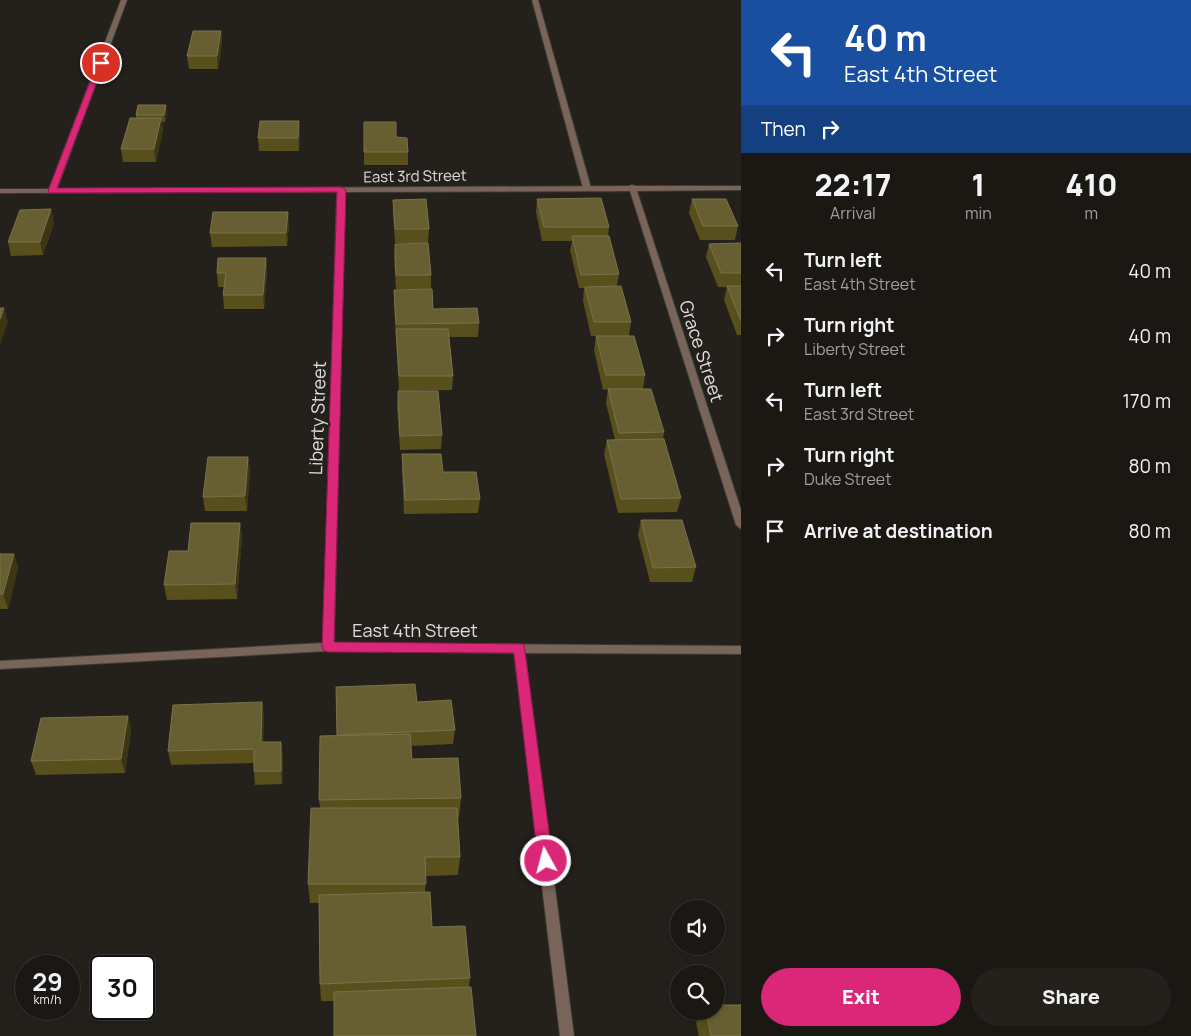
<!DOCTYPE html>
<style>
body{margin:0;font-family:Manrope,sans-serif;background:#24211d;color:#f1f3f6;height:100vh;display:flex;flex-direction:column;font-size:19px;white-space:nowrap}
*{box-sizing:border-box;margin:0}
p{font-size:16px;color:#a0a0a0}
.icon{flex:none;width:28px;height:28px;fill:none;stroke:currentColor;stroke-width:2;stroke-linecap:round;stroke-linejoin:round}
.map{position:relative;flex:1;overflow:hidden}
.sheet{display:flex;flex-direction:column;background:#1b1814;width:450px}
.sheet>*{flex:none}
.guide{background:#1a4fa0;color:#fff;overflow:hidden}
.buttons{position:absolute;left:670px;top:900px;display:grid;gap:10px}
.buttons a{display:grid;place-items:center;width:55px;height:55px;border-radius:50%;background:#1b1814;box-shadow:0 2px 8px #0003,0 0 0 1px #393734;font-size:25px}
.speed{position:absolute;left:15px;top:955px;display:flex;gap:10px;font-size:25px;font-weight:700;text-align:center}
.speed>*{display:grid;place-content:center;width:65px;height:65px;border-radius:50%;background:#1b1814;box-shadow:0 2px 8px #0003,0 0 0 1px #393734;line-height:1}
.speed small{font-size:12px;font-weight:400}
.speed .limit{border:2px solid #111;border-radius:8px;background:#fff;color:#111}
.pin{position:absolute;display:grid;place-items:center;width:42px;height:42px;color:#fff;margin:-21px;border:2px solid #fff;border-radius:50%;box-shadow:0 1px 5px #0007}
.me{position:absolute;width:55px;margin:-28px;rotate:353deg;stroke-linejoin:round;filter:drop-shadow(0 0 4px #0008)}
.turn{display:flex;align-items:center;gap:18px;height:105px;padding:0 20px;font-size:22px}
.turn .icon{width:65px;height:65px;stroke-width:2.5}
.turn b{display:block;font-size:35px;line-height:42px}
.then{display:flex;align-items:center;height:48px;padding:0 20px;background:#0003;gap:10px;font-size:19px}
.eta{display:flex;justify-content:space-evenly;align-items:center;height:85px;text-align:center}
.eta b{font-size:30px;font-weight:800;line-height:35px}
.button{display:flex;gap:10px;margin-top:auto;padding:10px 20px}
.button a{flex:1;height:58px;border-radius:30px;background:#db2777;color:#fff;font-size:20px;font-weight:800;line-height:58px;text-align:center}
.button a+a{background:#24211d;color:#f1f3f6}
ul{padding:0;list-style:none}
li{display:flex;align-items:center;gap:15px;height:65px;padding:0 20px}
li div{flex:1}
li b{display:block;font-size:19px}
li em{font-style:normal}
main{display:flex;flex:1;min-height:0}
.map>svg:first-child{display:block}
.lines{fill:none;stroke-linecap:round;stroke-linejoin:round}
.lane-casing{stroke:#3e3b36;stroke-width:2}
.street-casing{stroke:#3e3b36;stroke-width:2}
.lane{fill:#786458;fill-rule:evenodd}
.street{fill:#786458;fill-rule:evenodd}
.wall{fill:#584f1d}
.shaded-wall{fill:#3d3614}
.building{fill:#675e32;stroke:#7a724c}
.route{fill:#db2777;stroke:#8e194d}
.labels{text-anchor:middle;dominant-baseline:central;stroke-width:4.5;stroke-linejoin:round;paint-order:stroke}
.far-street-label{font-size:15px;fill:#e0deda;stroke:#24201b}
.street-label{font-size:18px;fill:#e0deda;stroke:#24201b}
</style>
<main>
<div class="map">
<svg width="741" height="1036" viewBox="0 0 741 1036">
<rect width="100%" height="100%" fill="#24201b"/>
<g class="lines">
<defs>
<path id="lane" d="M532 0H538L591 188 590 190 583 188Z"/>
<path id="street" d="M121 0H127L57 189 629 186 632 185 635 186H741V190L637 191 741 510V529L736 525 630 191 345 192 334 643 741 646V654L525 653 574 1036H560L514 653 328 651 0 669V661L323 643 337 192 0 193V189H49Z"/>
</defs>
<use href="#lane" class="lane-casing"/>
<use href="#street" class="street-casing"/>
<use href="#lane" class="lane"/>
<use href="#street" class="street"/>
</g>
<path class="wall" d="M221 31 222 43 218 69H189L187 56Z
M167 112 165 122H162L163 130 156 162H123L121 149 136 118V115Z
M364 122 396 137 408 152V165H364Z
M300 134 299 151H259L258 138Z
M537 199 609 227 608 236 619 274 617 286 631 322 629 336 645 375 643 389 664 432 663 439 681 498 677 512 618 513 604 454 607 440H615L606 403 608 389 603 390 594 350 596 336H591L583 301 584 288H579L570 250 572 241H542L536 212Z
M692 199 738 226 735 240H700L689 213Z
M393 200 429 229 428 243H395L393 213Z
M51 209 54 223 43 255 11 256 8 242Z
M289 225 287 246 212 247 210 233Z
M741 243V335H737L724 300 727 287H718L706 257 709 244Z
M395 244 431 275V289H396L394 257Z
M266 258 267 272 264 309H224L223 295 224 287H218L217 273Z
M394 290 433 309 479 323 478 337H449L453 376 452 390 399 391 394 304Z
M398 391 442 435 441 449 400 450 397 406Z
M402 454 443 472 480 499 478 513 404 514 402 468Z
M248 457 250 471 247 511H205L203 497Z
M641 520 696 567 692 582H650L638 535Z
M240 523 242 537 237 599 167 600 164 585 188 551Z
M0 554H14L18 568 8 609H0Z
M262 702 264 716 263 742 283 755 282 784 255 785 254 771V763L171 765 168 751Z
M417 702 455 730 453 744 411 746 412 759 461 798 459 817H458L460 857 458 875 426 876 425 892 432 927 470 978 469 987 334 1001H321L320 984 319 903H310L308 884 320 808 319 800 337 735Z
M128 716 131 730 125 773 36 775 31 761Z
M702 1011H716L741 1036H699L696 1023Z"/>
<path class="shaded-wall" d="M221 31 222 43 218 69 217 56Z
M166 105 167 112 165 122 164 115Z
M161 118 163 130 156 162 154 149Z
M299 121 300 134 299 151 298 138Z
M51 209 54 223 43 255 40 242Z
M288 212 289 225 287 246 286 233Z
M266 258 267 272 264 309 263 295Z
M4 308 8 322 0 345V319Z
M248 457 250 471 247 511 245 496Z
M240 523 242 537 237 599 235 584Z
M14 554 18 568 8 609 3 594Z
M262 702 264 716 263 756 261 742Z
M128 716 131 730 125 773 121 759Z
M281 742 283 755 282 784 281 771Z"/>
<path class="building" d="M193 31H221L217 56H187Z
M138 105H166L164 115H136Z
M130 118H161L154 149H121Z
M260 121H299L298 138H258Z
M364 122H396V137L407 138 408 152H364Z
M601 198 609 227H544L537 199Z
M426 199 429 229H395L393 200Z
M692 199H726L738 226H703Z
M51 209 40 242H8L20 210Z
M213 212H288L286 233H210Z
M572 236H609L619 274 581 275Z
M428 243 431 275H396L395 244Z
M741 243V273H721L709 244Z
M218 258H266L263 295H223L226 273H217Z
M621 286 631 322H594L585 287Z
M727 286H741V321Z
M432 289 433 309 477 308 479 323 396 324 394 290Z
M0 308H4L0 319Z
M396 329H448L453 376H399Z
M596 336H634L645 375H606Z
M608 389H651L664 432 619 433Z
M398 391H438L442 435 400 436Z
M664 439 681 498 621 499 607 440Z
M402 454H441L443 472H476L480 499 405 500Z
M208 457H248L245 496 203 497Z
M641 520H682L696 567 653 568Z
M191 523H240L235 584 164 585 169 551H188Z
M0 554H14L3 594H0Z
M415 684 417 702 451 700 455 730 337 735 336 687Z
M262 702 261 742H281V771H254V749L168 751 173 705Z
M128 716 121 759 31 761 41 718Z
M410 734 412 759 458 758 461 798 319 800 320 736Z
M311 808H457L460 857H425L426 884H308Z
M430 892 432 927 465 926 470 978 320 984 319 895Z
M471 987 476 1036H334V992Z
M716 1005H741V1036H711L706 1011H716Z"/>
<path class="route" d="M98 61 104 63 57 188 341 187 346 190 334 642 524 644 553 861 551 866 546 868 540 866 538 861 514 653 328 652 323 650 322 647 337 192 49 193 48 191Z"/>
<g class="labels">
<g class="far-street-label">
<text transform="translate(415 176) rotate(-1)">East 3rd Street</text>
</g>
<g class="street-label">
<text transform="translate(702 351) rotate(72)">Grace Street</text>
<text transform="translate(317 418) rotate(-88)">Liberty Street</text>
<text x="415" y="630">East 4th Street</text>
</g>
</g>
</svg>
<div class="buttons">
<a><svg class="icon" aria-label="sound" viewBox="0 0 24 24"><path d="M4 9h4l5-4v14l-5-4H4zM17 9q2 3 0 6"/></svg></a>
<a><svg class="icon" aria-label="search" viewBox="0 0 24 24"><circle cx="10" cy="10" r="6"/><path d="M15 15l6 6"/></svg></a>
</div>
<div class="speed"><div>29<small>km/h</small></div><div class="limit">30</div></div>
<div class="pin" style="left:101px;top:63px;background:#d93025"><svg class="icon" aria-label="arrive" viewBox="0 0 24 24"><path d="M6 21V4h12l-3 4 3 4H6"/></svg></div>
<svg class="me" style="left:546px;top:861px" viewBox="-20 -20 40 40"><circle r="17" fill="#db2777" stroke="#fff" stroke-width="3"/><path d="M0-11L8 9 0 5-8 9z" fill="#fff"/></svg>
</div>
<section class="sheet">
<div class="guide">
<div class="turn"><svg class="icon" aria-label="left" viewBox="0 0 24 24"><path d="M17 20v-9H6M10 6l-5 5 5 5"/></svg><div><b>40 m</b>East 4th Street</div></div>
<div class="then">Then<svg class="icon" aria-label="right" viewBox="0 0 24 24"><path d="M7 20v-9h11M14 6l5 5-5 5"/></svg></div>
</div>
<div class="eta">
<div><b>22:17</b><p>Arrival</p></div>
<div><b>1</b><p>min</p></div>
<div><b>410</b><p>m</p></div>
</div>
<ul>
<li><svg class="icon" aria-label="left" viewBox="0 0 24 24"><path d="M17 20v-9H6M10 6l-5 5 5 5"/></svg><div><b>Turn left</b><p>East 4th Street</p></div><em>40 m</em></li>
<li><svg class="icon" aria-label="right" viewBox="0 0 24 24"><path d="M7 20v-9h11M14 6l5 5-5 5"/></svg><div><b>Turn right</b><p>Liberty Street</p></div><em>40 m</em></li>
<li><svg class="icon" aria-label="left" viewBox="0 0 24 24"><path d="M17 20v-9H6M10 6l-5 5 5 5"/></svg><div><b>Turn left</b><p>East 3rd Street</p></div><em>170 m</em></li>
<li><svg class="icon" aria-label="right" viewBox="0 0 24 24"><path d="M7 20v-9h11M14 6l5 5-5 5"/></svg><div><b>Turn right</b><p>Duke Street</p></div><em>80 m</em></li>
<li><svg class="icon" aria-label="arrive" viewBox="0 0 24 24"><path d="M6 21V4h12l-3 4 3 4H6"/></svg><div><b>Arrive at destination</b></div><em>80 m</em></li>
</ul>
<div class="button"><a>Exit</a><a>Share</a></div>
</section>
</main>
